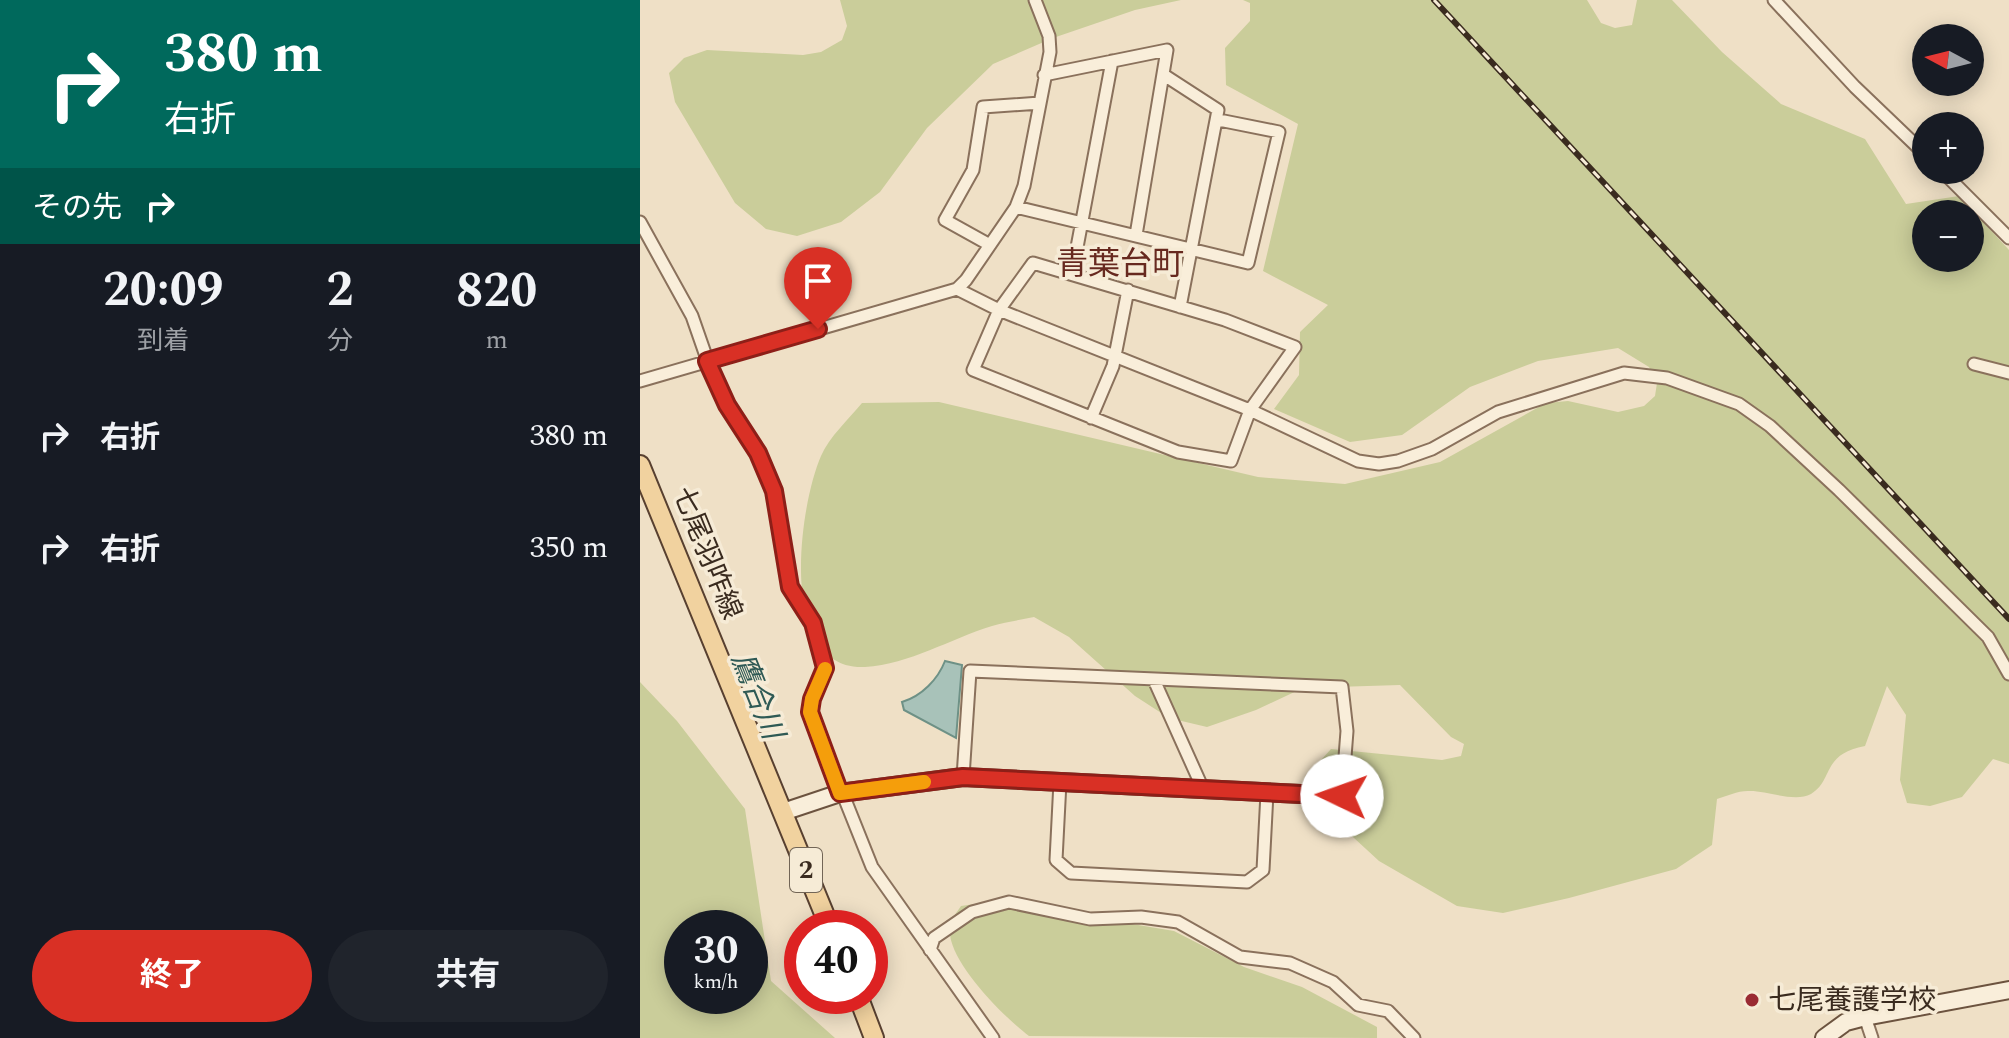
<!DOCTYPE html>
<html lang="ja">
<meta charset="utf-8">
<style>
body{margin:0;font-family:Spectral,"Noto Sans JP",serif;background:#20242c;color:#f1f3f6;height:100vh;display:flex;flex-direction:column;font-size:30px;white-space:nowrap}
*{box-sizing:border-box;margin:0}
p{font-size:26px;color:#9ea1a6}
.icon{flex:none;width:44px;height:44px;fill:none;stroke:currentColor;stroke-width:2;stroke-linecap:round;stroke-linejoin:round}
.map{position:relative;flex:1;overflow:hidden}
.drawer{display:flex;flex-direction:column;background:#171b24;width:640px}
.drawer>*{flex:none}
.hud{background:#00695c;color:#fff;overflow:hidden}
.needle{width:52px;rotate:277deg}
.buttons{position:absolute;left:1272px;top:24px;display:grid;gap:16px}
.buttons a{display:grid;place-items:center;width:72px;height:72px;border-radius:50%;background:#171b24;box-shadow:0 4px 20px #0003;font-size:40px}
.speed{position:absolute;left:24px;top:910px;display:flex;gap:16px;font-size:40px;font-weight:700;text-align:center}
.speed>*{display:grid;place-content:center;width:104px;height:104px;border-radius:50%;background:#171b24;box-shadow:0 4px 20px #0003;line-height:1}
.speed small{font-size:20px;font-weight:400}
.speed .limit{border:12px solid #d22;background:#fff;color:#111}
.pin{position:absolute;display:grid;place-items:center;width:68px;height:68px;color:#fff;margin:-82px -34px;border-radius:50% 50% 50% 0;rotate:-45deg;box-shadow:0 0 8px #0007}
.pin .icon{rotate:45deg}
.me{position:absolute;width:88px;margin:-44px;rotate:273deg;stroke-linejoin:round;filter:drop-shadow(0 0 6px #0008)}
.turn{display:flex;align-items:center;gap:28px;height:168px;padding:0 32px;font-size:36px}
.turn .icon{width:104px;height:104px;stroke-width:2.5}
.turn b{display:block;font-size:56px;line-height:68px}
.then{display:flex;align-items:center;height:76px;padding:0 32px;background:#0003;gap:16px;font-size:30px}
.eta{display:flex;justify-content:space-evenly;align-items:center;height:136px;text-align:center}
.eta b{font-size:48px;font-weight:700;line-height:56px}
.button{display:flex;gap:16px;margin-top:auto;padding:16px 32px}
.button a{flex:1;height:92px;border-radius:48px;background:#d93025;color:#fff;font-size:32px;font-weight:700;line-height:92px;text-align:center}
.button a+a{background:#20242c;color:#f1f3f6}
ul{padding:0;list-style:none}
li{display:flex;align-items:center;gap:24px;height:112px;padding:0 32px}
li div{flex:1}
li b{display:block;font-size:30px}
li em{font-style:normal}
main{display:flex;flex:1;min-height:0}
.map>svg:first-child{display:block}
.green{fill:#cacd9a;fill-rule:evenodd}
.water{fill:#a8c2b9;stroke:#6e9186;stroke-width:2}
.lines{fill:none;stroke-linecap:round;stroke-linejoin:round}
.street-casing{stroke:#8a715c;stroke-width:15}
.secondary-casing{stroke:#6c533f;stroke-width:20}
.primary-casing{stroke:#584030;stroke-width:22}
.street{stroke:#f9eeda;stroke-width:11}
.secondary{stroke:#f9eeda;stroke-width:16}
.primary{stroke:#f1d29f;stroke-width:18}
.rail-casing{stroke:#3a2b1f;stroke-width:6}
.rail{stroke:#f6ebd6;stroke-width:3;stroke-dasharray:9;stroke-linecap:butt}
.route-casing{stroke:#8d1f18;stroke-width:20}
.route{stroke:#d93025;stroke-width:14}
.slow{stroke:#f59e0b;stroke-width:14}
.poi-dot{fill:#9a2b33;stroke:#f6ebd6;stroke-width:3}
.labels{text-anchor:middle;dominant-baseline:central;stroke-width:7;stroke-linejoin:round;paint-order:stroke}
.shield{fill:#f6ebd6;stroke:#726556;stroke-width:2}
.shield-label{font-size:26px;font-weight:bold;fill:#3a2b1f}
.street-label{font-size:28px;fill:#3a2b1f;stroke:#f6ebd6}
.poi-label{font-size:28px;fill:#3a2b1f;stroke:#f6ebd6;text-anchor:start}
.water-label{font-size:30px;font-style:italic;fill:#2f5a55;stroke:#f6ebd6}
.quarter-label{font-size:32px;fill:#67291f;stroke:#f6ebd6}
</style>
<main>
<section class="drawer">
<div class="hud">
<div class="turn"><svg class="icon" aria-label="right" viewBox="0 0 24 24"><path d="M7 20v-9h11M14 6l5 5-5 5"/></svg><div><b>380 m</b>右折</div></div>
<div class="then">その先<svg class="icon" aria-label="right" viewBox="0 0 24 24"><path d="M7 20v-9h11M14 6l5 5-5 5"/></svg></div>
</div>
<div class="eta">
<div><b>20:09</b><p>到着</p></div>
<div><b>2</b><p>分</p></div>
<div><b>820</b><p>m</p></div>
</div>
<ul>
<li><svg class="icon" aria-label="right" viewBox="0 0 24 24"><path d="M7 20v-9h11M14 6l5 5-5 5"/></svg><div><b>右折</b></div><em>380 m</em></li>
<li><svg class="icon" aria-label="right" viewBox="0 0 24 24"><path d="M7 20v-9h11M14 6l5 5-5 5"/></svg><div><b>右折</b></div><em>350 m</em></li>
</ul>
<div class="button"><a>終了</a><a>共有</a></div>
</section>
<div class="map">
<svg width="1369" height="1038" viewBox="0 0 1369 1038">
<rect width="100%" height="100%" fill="#efe0c6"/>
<path class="green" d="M200 0H541L495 10 413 38 353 64 287 128 240 192 201 222 157 236 126 229 95 203 35 102 29 73 44 58 67 50 163 55 181 52 202 40 207 26Z
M603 0H947L961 23 975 28 992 25 997 0H1032L1082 52 1141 104 1225 139 1266 204 1319 196 1369 250V764L1353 759 1322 797 1290 806 1267 803 1260 780 1266 715 1247 686 1225 746C1181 754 1194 780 1171 794 1154 803 1126 790 1108 791 1097 791 1087 796 1077 799L1072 845 1036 869 929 898 863 913 817 906 739 861 701 826 680 779 681 760 691 749 802 760 821 756 824 744 811 737 760 685 663 688 616 710 567 727 529 718 495 696 429 637 394 617C380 620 366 622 352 626 310 639 270 664 225 667 136 671 159 506 181 456 189 437 209 419 222 403L299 402 618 477 705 484 800 462 906 403 928 401 978 412 1004 406 1015 396 1017 383 1009 367 978 348 898 361 830 387 762 435 710 442 634 409 659 375 660 332 688 305 623 271 658 124 586 85 585 48 610 21V3ZM1286 214H1330V258H1286Z
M0 682 37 721 105 809 131 981 195 1038H0ZM42 928H110V996H42Z
M355 901 534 931 604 967 662 987 737 1027V1038L389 1036C364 1017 314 967 310 935 308 923 314 916 321 906Z"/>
<path class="water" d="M305 661 322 665 316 738 264 710 262 702C282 696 298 679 305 661Z"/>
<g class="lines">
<defs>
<path id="street" d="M1134 0 1215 87 1286 155
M404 75 527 50 496 235
M524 75 578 110 540 307
M1301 170 1369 238
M376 207 608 263 639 132 579 120
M0 222 52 316 75 382 118 453 134 491 150 587 173 623 185 668 172 699 170 712 232 867 353 1038
M350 245 305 220 333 170 343 107 400 103
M393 263 585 320 655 347 610 410 591 461 538 452 333 370 359 310Z
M432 274 472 61
M317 289 359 310 610 410 718 461 739 464 758 461 792 449 858 412 984 373 1027 378 1099 404 1130 426 1199 490 1348 637 1369 674
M1334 364 1369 373
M0 381 317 289 326 280 376 207 384 186 410 52 409 36 395 0
M451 418 473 366 488 290
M514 680 563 789
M323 777 330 671 702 687 707 731 702 796
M420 782 416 860 431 873 607 882 623 870 627 793
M290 950 294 938 332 912 369 902 450 919 501 917 538 922 600 957 650 963 693 982 718 1005 748 1011 774 1038
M1225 1017 1232 1038"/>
<path id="secondary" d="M143 812 200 793 323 777 702 796
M1184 1038 1206 1022 1225 1017 1369 990"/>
<path id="primary" d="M0 465 190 928
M218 996 234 1038"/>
</defs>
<use href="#street" class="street-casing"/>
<use href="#secondary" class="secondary-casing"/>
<use href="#primary" class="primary-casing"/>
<use href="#street" class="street"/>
<use href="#secondary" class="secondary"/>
<use href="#primary" class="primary"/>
<defs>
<path id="rail" d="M794 0 1369 619"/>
</defs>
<use href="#rail" class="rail-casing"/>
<use href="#rail" class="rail"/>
</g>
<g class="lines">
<defs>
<path id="route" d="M178 329 67 361 87 405 118 453 134 491 150 587 173 623 185 668 172 699 170 712 200 793 323 777 702 796"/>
</defs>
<use href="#route" class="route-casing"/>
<use href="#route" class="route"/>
<path class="slow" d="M185 669 172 699 170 712 200 793 284 782"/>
</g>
<circle class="poi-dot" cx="1112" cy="1000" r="8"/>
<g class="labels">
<rect class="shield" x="150" y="848" width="32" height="44" rx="6"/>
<g class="shield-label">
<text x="166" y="870">2</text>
</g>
<g class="street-label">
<text transform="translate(67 553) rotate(68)">七尾羽咋線</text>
</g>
<g class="poi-label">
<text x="1128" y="1000">七尾養護学校</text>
</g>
<g class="water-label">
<text transform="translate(117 696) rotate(68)">鷹合川</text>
</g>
<g class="quarter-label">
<text x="480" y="264">青葉台町</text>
</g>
</g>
</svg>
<div class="buttons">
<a><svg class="needle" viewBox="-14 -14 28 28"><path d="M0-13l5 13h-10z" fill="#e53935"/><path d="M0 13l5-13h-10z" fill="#9ea1a6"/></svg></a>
<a>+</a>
<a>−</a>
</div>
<div class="speed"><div>30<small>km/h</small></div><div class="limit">40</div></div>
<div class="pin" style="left:178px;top:329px;background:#d93025"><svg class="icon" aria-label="arrive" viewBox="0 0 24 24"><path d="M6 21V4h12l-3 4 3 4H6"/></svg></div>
<svg class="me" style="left:702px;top:796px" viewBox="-20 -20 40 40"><circle r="19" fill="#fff"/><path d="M0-13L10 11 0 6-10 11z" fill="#d93025"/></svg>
</div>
</main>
